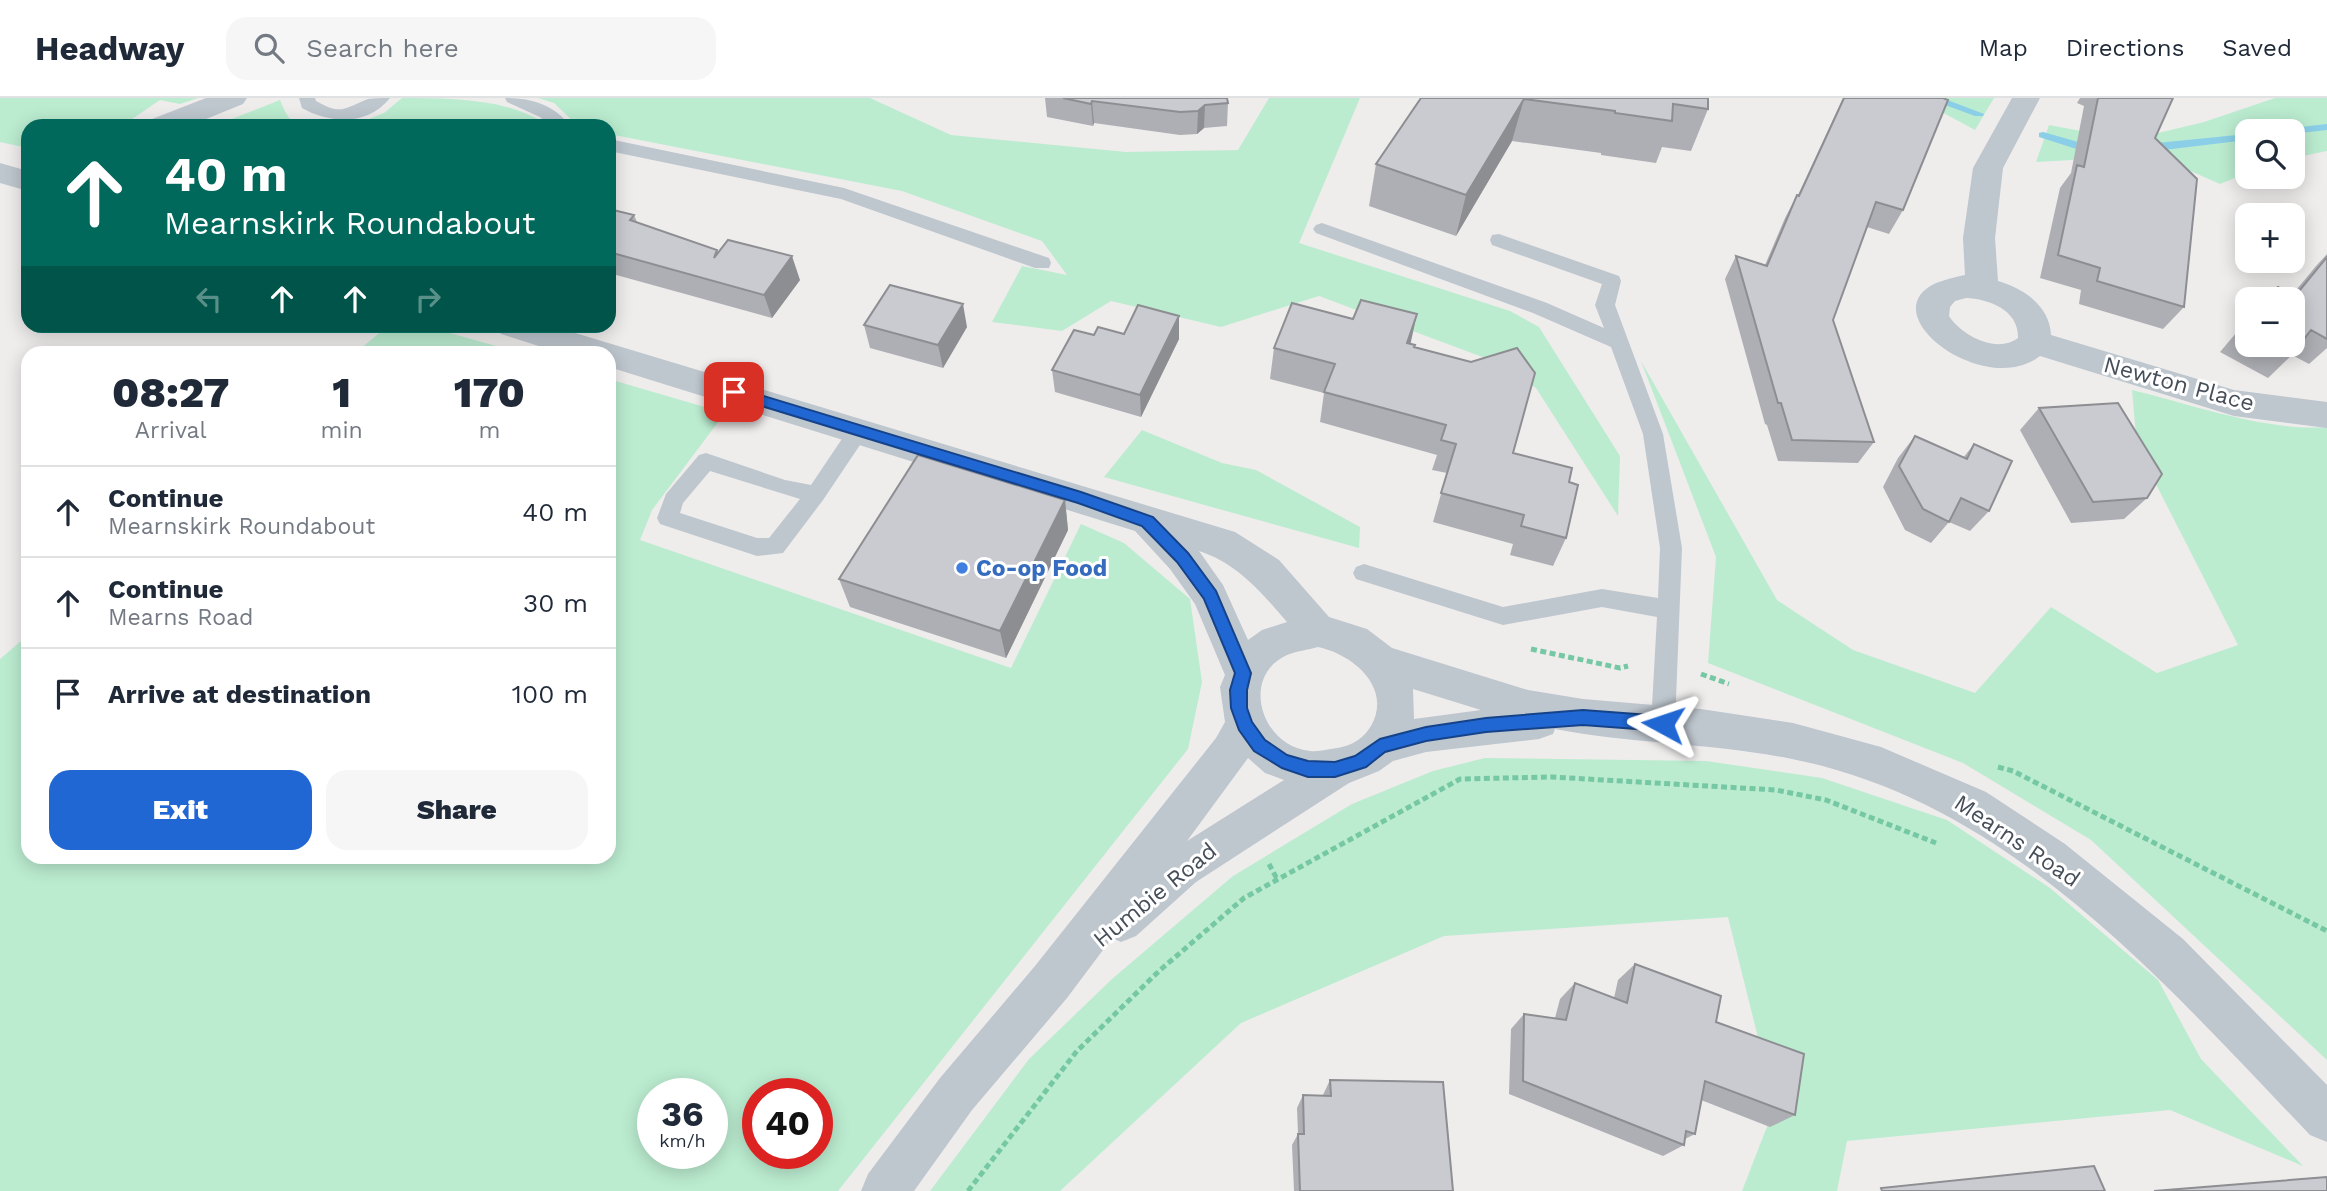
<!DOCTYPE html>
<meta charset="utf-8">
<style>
body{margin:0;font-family:"Work Sans",sans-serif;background:#f6f6f7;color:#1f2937;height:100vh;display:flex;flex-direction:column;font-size:26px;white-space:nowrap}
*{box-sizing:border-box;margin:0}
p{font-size:23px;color:#747a83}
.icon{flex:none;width:38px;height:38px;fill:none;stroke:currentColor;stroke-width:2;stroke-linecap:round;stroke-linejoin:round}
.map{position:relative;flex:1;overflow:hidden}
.panel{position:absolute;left:21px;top:248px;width:595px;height:518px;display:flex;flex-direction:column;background:#fff;border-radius:21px;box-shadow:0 4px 18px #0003}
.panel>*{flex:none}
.banner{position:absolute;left:21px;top:21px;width:595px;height:214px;border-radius:21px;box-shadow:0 4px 18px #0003;background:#00695c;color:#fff;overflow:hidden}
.fabs{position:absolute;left:2235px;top:21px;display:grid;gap:14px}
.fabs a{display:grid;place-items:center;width:70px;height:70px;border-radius:14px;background:#fff;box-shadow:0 4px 18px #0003;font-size:35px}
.speed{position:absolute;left:637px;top:980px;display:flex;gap:14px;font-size:35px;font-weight:700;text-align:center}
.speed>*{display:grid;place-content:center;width:91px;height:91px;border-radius:50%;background:#fff;box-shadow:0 4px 18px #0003;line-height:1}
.speed small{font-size:18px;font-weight:400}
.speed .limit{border:10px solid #d22;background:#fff;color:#111}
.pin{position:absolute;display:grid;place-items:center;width:60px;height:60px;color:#fff;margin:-30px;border-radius:14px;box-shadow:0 4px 10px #0006}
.me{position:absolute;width:77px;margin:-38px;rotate:275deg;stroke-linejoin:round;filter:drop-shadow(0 0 5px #0008)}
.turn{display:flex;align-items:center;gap:24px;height:147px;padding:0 28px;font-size:32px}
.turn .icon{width:91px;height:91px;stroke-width:2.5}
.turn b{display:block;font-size:49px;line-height:60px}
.lanes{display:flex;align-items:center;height:66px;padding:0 28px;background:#0003;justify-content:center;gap:35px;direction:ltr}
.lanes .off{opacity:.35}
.eta{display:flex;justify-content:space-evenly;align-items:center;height:119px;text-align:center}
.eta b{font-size:42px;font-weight:800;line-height:49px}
.primary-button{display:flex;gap:14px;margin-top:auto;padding:14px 28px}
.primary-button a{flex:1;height:80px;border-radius:21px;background:#2167d4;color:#fff;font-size:28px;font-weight:800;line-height:80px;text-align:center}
.primary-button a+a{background:#f6f6f7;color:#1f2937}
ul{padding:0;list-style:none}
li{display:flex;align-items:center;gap:21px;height:91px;padding:0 28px;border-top:2px solid #e0e1e3}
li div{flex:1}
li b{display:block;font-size:26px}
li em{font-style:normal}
header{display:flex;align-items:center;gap:42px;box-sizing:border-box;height:98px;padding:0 35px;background:#fff;border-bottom:2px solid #e0e1e3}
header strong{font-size:33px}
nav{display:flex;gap:38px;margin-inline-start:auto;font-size:24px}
.search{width:490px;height:63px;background:#f6f6f7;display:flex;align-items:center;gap:18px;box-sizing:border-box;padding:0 24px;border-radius:21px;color:#747a83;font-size:26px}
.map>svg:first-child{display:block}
.green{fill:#bbecd0;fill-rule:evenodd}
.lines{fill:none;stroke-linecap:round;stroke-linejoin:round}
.stream{fill:#8acfe7;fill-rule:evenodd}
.path{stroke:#75c8a3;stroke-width:5;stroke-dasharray:6 3.5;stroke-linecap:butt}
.service{fill:#bec6ce;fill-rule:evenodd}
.minor{fill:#bec6ce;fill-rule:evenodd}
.tertiary{fill:#bec6ce;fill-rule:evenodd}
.wall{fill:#aeafb4}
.shaded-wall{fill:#8d8e92}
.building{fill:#cacbd1;stroke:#8d8e92;stroke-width:2}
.route{fill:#2167d4;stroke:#15438a;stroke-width:2}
.shop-dot{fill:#3f7fe0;stroke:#fff;stroke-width:2.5}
.labels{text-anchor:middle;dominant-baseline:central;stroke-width:6;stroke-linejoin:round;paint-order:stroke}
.street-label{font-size:23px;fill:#464f59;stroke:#fff}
.shop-label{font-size:23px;font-weight:bold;fill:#366cbe;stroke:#fff;text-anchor:start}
</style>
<header>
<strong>Headway</strong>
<div class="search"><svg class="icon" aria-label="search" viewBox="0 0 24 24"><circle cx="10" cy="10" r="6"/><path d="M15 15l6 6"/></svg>Search here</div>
<nav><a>Map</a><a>Directions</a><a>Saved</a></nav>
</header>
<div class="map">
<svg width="2327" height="1093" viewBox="0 0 2327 1093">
<rect width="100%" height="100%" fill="#efecec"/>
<path class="green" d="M0 0H198L180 6 160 2 122 28H28V50L0 44Z
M402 0C449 0 511 0 548 28H352L384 15Z
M538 0H870L951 37 1126 54 1238 52 1269 0H1360L1299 145 1510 213 1539 229 1620 358 1618 418 1536 290 1485 260 1319 198 1221 229 1111 203 1062 233 992 224 1022 168 1067 177 1042 143 902 93 609 36V28H578L554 5Z
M1916 0H1994L1975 32Z
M2275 0H2327V53L2293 60 2292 33H2247V75L2220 86 2177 67 2108 60 2036 64 2049 27 2129 42 2204 24Z
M280 2C285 14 290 27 305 28H214Z
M388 228H425L521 255H355Z
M1641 263 1777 502 1853 552 1975 595 2051 509 2157 575 2238 547 2137 349 2132 292C2190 306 2268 334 2327 329V962L2091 742 1963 665 1708 565 1716 459Z
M609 281 725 315 652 412 640 442 1011 570 1081 426 1124 445 1190 501 1202 584 1188 651 838 1093H0V561L28 537V760H609ZM653 996H712V1055H653ZM758 996H817V1055H758Z
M1142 332 1222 365 1256 372 1360 429 1359 450 1104 379Z
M1485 660 1706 663 1822 680 1947 722 2050 790 2158 882 2201 961 2303 1068 2170 1012 1847 1043 1837 1093H1742L1775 1008 1728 819 1444 838 1241 925 1060 1093H930L1029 961 1112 881 1233 778 1352 706 1433 673Z"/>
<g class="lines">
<path class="stream" d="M1926 0H1942L1984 16 1983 18H1975Z
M2327 26V32L2292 36V33H2287L2292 30Z
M2043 34 2096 49 2097 52 2092 56 2039 39V35Z
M2247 36V42L2147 54 2142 50 2147 46Z"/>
<path class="path" d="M1531 551 1620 570 1628 568
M1701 576 1729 586
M1998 669 2013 673 2327 833
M1269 766 1277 781
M968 1093 1077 953 1159 873 1244 800 1460 681 1552 679 1776 692 1826 702 1936 745"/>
<path class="service" d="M299 0H315L316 3C342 18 344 10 368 1 374 0 384 0 390 0 368 28 330 26 302 10Z
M505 0C530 0 554 6 570 28H550L540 19 507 4Z
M609 41 844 90 1049 160 1051 165 1049 170H1035L841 101 609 53Z
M1322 125 1547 205 1604 230 1595 207 1602 186 1492 147 1490 142 1492 137 1499 136 1619 178 1621 183 1615 207 1663 336 1682 450 1675 626 1671 633 1663 636 1655 633 1651 626 1657 519 1602 509 1503 527 1356 481 1353 475 1356 469 1364 466 1503 509 1602 491 1658 500 1660 450 1643 336 1611 249 1533 215 1316 135 1313 131 1316 127Z
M859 324 866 326 869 332 866 338 823 402 783 455 757 458 660 426 657 420 666 396 699 357 706 355 785 382 811 387 852 326ZM710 373 800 401 769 440H757L680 415 683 405Z"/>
<path class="minor" d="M2012 0H2040L2003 70 1995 140 1998 183C2023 190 2050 208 2051 237L2234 292 2327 304V330L2234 318 2040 258C1985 301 1872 217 1934 186 1943 182 1955 179 1965 177L1963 140 1973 70ZM1966 200C1989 201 2019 212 2018 240 1997 256 1962 238 1949 218L1950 209 1955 203Z"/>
<path class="tertiary" d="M206 0H247L243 6 189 28H147L152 21Z
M0 65 28 73V93L0 85Z
M497 228H552L1235 434 1279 462 1329 519 1367 531 1392 550 1528 592 1583 601 1701 611 1793 625 1881 649 1986 694 2065 746 2183 841 2327 987V1044L2310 1037C2163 884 2010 704 1792 661 1713 645 1633 646 1555 631L1553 636 1539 641 1426 654 1393 663 1379 673 1349 685 1196 784 1136 838 1121 844 1112 840 1067 900 972 1012 914 1093H861L868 1076 940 980 1035 868 1216 640 1225 624 1220 589 1225 577 1195 506 1170 471 1135 433 609 269V256H564L501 236ZM1199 453C1237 465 1262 495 1287 524L1262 532 1248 542 1223 487ZM1318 549C1352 556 1393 589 1371 628 1361 644 1348 649 1331 651 1324 652 1316 654 1310 653 1262 649 1239 579 1287 557 1296 553 1308 552 1318 549ZM1413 591 1481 612 1414 621ZM1248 660 1265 675 1284 682 1187 743Z"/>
</g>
<path class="wall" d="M1045 0H1227L1228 5 1227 28 1204 30 1197 36 1180 37 1094 25 1093 28 1047 19Z
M1421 0H1708V11L1691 53 1662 49 1656 65 1601 57V55L1512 43 1456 138 1369 108 1376 66Z
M1843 0H1943L1903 112 1889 136 1867 129 1833 222 1874 344 1858 365 1778 363 1767 327 1765 326 1725 181 1736 158 1765 167 1785 120 1797 97H1798Z
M2080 0H2173L2155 40 2184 209 2163 231 2079 206 2081 192 2040 180 2060 90 2071 75 2084 8 2077 5Z
M609 111 634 117 637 124 718 155 800 182 772 220 609 175Z
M2327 156V250L2309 266 2292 257 2268 280 2220 254 2247 222V247H2292V201H2266L2278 189 2292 197 2316 168Z
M864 227 967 229 943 270 870 250Z
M1124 236 1179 241 1141 319 1055 294 1052 272 1094 237Z
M1410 246 1513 355 1569 384 1566 440 1553 468 1510 457 1513 446 1433 424 1447 375 1432 372 1437 357 1320 324 1324 295 1270 281 1274 250Z
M2039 310 2147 400 2124 421 2071 425 2020 332Z
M1915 338 1963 360 1974 346 1989 413 1970 433 1949 424 1931 445 1905 432 1883 389 1898 360Z
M1065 402 1068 432 1006 560 850 509 839 481Z
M1635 866 1716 924 1795 1017 1770 1029 1701 1002 1695 1036 1685 1041 1684 1047 1663 1058 1509 996 1511 931 1524 916 1555 920 1560 901 1575 885 1614 900 1618 882Z
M1330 982 1453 1093H1294L1292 1047 1298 1036 1297 1010 1303 997H1323Z"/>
<path class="shaded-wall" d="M1524 1 1512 43 1456 138 1466 97Z
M1092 3 1094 25 1093 28 1091 6Z
M1205 7 1204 30 1197 36 1198 13Z
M792 158 800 182 772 220 764 197Z
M963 206 967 229 943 270 938 247Z
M1417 216 1410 248 1407 245Z
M1179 218V241L1141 319 1140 297Z
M1065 402 1068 432 1006 560 1000 533Z"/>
<path class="building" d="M1063 0H1227L1228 5 1205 7 1198 13 1180 14 1092 3 1091 6Z
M1421 0H1708V11L1673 6 1672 23 1615 15V13L1524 1 1466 97 1376 66Z
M1844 0H1943L1948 2 1903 112 1876 104 1833 222 1874 344 1792 342 1781 305H1778L1736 158 1767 168 1797 97 1799 98Z
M2098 0H2173L2155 40 2197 81 2184 209 2097 183 2100 170 2058 157 2077 67 2084 69Z
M609 111 634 117 630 122 717 152 714 160 728 142 792 158 764 197 609 154Z
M2327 159V241L2311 232 2291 258 2270 247H2292V201H2268L2278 189 2295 198Z
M890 187 963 206 938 247 864 227Z
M1361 202 1417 216 1407 245 1415 247 1414 249 1471 264 1517 250 1535 275 1513 355 1572 370 1569 384 1578 387 1566 440 1521 428 1524 417 1441 395 1456 346 1441 342 1446 327 1324 294 1335 266 1274 250 1292 205 1353 221Z
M1138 207 1179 218 1140 297 1052 272 1074 232 1094 237 1098 229 1124 236Z
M2247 226V235L2242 232Z
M2118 305 2162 376 2147 400 2093 404 2039 310Z
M1915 338 1967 361 1974 346 2012 363 1989 413 1961 400 1949 424 1923 411 1899 368Z
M918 357 1065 402 1000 533 839 481Z
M1635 866 1721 898 1716 924 1804 956 1795 1017 1705 983 1695 1036 1686 1033 1684 1047 1523 983 1524 916 1566 922 1575 885 1627 905Z
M1330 982 1443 984 1453 1093H1300L1298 1036H1304L1303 997 1331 998Z
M2094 1068 2105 1093H1882L1881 1090Z
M2327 1079V1093H2154Z"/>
<path class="route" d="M734 289 1081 394 1153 419 1188 455 1216 493 1251 575 1247 592V610L1252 624 1265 642 1287 657 1308 663 1335 664 1355 658 1380 641 1426 629 1486 620 1583 612 1663 618 1669 620 1671 626 1669 631 1663 633 1583 627 1486 634 1426 643 1385 654 1366 669 1335 679H1308L1282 670 1254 653 1239 632 1231 610 1230 592 1235 575 1204 501 1177 464 1142 428 1078 405 729 298V291Z"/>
<circle class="shop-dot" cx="962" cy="470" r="7"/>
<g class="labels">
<g class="street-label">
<text transform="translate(2179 286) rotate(15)">Newton Place</text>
<text transform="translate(2017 743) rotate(34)">Mearns Road</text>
<text transform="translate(1155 797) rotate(-39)">Humbie Road</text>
</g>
<g class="shop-label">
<text x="976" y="470">Co-op Food</text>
</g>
</g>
</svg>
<div class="fabs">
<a><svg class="icon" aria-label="search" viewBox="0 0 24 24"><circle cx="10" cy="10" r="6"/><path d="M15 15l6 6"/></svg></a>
<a>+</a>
<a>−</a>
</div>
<div class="speed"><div>36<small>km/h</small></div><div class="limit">40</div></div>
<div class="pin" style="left:734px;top:294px;background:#d93025"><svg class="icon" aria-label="arrive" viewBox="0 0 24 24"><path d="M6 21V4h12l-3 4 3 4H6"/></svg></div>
<svg class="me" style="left:1663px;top:626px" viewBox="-20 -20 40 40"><path d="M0-17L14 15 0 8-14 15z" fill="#2167d4" stroke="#fff" stroke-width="4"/></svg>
<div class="banner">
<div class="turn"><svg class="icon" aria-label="ahead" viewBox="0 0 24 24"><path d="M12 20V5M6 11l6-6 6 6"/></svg><div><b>40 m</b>Mearnskirk Roundabout</div></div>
<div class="lanes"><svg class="icon off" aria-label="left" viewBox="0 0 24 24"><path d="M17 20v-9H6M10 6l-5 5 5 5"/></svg><svg class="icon" aria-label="ahead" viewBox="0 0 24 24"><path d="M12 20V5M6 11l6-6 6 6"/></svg><svg class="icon" aria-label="ahead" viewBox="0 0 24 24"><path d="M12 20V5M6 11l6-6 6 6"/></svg><svg class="icon off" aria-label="right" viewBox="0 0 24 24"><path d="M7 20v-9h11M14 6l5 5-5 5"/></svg></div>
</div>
<section class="panel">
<div class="eta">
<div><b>08:27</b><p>Arrival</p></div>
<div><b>1</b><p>min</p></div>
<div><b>170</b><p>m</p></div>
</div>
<ul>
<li><svg class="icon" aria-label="ahead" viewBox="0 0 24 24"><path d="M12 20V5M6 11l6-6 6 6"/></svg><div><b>Continue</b><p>Mearnskirk Roundabout</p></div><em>40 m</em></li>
<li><svg class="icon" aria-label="ahead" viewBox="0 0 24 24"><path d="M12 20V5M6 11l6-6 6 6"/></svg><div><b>Continue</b><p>Mearns Road</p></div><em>30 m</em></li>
<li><svg class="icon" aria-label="arrive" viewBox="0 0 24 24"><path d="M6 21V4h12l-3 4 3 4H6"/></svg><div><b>Arrive at destination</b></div><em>100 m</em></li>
</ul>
<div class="primary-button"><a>Exit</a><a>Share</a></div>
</section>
</div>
